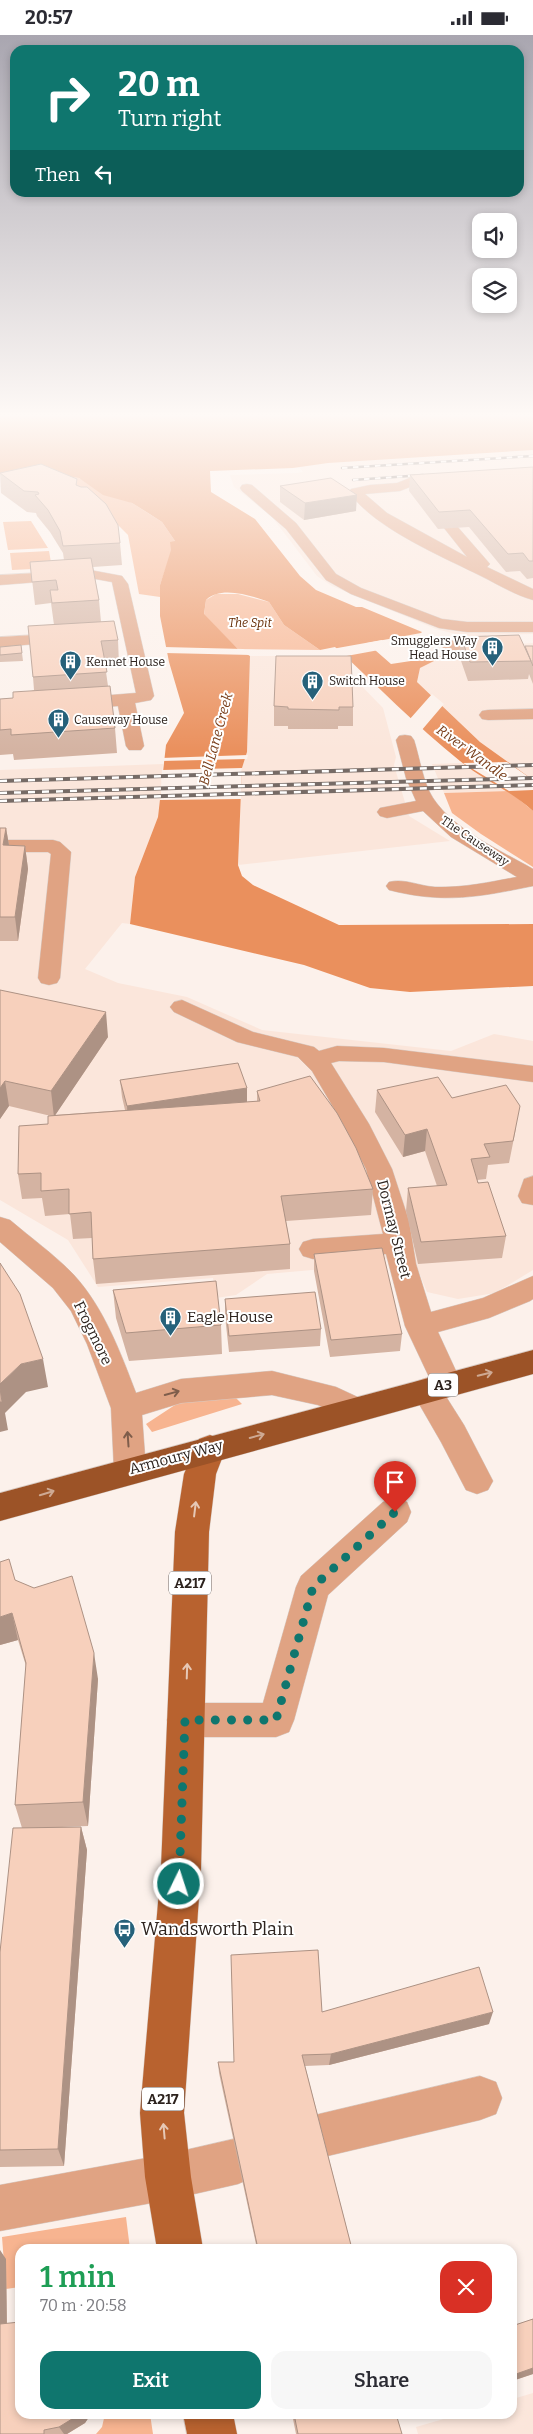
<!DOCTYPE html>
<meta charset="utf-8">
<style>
body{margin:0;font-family:Bitter,serif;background:#f7f7f7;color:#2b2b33;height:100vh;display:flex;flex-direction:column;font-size:19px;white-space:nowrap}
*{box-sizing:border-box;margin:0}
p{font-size:16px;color:#7c7c81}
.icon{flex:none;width:28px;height:28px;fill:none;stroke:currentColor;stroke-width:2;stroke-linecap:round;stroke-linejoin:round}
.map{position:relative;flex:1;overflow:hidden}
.details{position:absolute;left:15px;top:2209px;width:502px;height:175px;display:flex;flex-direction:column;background:#fff;border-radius:15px;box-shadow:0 2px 8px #0003}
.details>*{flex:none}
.top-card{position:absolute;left:10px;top:10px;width:514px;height:152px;border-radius:15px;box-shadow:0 2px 8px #0003;background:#0f766e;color:#fff;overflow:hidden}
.controls{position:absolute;left:472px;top:178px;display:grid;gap:10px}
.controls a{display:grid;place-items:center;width:45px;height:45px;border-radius:10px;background:#fff;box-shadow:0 2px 8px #0003;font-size:25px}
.pin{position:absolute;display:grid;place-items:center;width:42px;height:42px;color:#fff;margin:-51px -21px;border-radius:50% 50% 50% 0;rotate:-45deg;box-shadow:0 0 5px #0007}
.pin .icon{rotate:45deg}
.me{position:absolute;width:55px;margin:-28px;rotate:4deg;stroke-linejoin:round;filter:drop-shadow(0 0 4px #0008)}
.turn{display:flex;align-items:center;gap:18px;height:105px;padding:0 25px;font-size:22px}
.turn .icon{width:65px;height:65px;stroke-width:2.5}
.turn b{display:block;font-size:35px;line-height:42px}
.then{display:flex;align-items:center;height:48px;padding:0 25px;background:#0003;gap:10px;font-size:19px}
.round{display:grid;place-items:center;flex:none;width:52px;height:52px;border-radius:15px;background:#f7f7f7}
.overview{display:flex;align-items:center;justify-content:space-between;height:85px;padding:0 25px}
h1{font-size:30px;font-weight:600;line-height:38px;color:#1e9e55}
.cta{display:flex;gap:10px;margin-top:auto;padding:10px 25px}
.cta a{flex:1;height:58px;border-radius:15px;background:#0f766e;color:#fff;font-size:20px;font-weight:600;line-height:58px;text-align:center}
.cta a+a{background:#f7f7f7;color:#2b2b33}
.status{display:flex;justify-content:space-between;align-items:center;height:35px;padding:0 25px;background:#fff;direction:ltr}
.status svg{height:14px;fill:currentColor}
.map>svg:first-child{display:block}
.built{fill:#fbe6db}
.green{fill:#f7b490}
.water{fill:#ea905d}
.pier{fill:#fcf1eb}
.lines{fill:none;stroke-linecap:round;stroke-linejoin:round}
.minor-casing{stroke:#d7ccc6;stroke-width:1}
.major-casing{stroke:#d7ccc6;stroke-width:1}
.highway-casing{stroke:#d7ccc6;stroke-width:1}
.minor{fill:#e0a383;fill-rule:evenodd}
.major{fill:#b8622f;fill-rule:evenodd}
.highway{fill:#9c5327;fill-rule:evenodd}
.rail-far1-casing{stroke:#766b66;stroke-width:2.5}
.rail-casing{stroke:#766b66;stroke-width:4}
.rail-far1{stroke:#fff;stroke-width:2;stroke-dasharray:5.5;stroke-linecap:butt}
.rail{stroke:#fff;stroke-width:2.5;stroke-dasharray:7;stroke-linecap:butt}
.wall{fill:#d4b3a2}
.shaded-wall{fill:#ad9284}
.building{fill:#f7d0bc;stroke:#ad9284}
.oneway{stroke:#cea993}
.oneway2{stroke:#7e5d4b}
.oneway3{stroke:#e6c8b6}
.route{stroke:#0f766e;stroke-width:9;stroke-dasharray:0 16.2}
.labels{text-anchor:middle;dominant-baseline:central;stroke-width:4;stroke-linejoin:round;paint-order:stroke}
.far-park-label{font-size:12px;font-style:italic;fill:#642b03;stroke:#fff}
.far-poi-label{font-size:12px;fill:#2d231e;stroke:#fff;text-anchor:start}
.far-street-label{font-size:12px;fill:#2d231e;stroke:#fff}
.far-water-label{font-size:14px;font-style:italic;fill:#793e1a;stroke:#fff}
.shield{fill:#fff;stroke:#6c6562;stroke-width:1}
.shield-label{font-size:14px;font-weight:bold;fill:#2d231e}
.street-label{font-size:15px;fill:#2d231e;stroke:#fff}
.poi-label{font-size:15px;fill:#2d231e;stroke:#fff;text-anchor:start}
.near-poi-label{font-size:18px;fill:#2d231e;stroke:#fff;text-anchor:start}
</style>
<div class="status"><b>20:57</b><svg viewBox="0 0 49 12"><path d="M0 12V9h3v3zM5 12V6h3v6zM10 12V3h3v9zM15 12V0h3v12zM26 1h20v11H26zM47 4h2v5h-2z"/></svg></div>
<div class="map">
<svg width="533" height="2399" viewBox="0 0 533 2399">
<rect width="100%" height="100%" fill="#fcf1eb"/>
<path class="built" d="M533 404V599L487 600 479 605 436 594 332 551 317 541 272 482 234 452 230 440 297 438 303 437 298 431Z
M533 608V745L480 707 417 647 420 633 451 617 478 612Z
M250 621H303L350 639 383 673 396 722 394 730 409 781 450 806 238 830 242 733 247 717Z
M463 728 509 756 444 758 432 729Z
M163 729 158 782 135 842 130 889 122 888 85 934 118 948 187 962 262 995 451 1016 494 999 533 1006V1235L495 1258 458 1264 427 1257 413 1223 380 1224V1229L267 1239 236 1260 216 1263 213 1243 98 1252 68 1205 0 1165V735Z
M533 2358V2399H418L416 2392 461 2379H512L513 2364Z"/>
<path class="green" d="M51 440 79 443 132 468 162 487 175 506 160 550V562L139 559 128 500 110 482Z
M31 486 48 513 8 515 3 487Z
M49 516 52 533 12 535 10 518Z
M216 559H238L269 567 284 590 320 615 238 614 204 580 206 565Z
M509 756 533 776V832L481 799 452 778 444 758Z
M236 1363 242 1369 152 1397 146 1389 178 1368Z
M126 2182 130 2214H20V2252L6 2254 2 2202Z
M105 2379H150L153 2399H96L102 2392Z"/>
<path class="water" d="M0 381H533V415L328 428 293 433 210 436 211 457 255 484 300 541 316 555 356 572H362L422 597 421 598 367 608 391 629 444 621 420 633 417 647 480 707 533 745V776C510 755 483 745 460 726 416 691 377 650 335 612L320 615 284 590 269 567C252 561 221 550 206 565L204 579 238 614 250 621 247 717 242 733 238 830 242 841 253 850 339 890 533 889V951L410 957 370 953 304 930 130 889 135 842 158 782 166 710 184 678 169 627 160 581V550L171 515 170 507 175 506 162 487 148 478 132 468 103 460 79 443 51 440H0Z"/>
<path class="pier" d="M382 605 384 607 372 609 379 615 341 622 332 614Z
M164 612 243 614 252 620 165 618Z
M432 659 444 669 421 696 409 685Z
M248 720 247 724 161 726V723Z
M507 727 533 745V755L509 756 463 728Z
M242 733 241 764 160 765 162 735Z"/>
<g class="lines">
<defs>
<path id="minor" d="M446 440 453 444 451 447 415 450 400 456 365 459 387 478 467 522 444 493 446 490H456L490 529 487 532 533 554V565C515 560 497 549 481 541 441 521 374 493 349 457L351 454 370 450 397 448 412 442Z
M247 449 252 450 296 488 336 539 361 553 442 584 467 587H533V597H467L439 593 351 559 326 545 286 494 242 456 240 453 242 450Z
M90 535 122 541 128 549 154 661 151 665 135 668 144 711 141 715H129L126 711 118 671 0 679V669L136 658 112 547 90 543 0 550V540Z
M66 598 72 600 74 603 72 606 0 612V602Z
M493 601 499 603 501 606 499 609 450 616 444 614 442 611 444 608 450 606Z
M533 674V684L488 685 482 684 479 680 482 676 488 675Z
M405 700 411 701 414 705C420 724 423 747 433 763 455 796 500 815 533 834V851C479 862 444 869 389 855L386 851 389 847C404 843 419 851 435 852 463 853 490 847 517 842L451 802 423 776 387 783 380 781 377 777 380 773 416 766 406 743 396 705 399 701Z
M0 805H53L60 807 71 817 60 943 57 948 49 950 41 948 38 943 51 819 48 817H0Z
M182 965 253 997 314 1012 319 1016 337 1011 384 1013 533 1031V1047L384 1027 339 1026 331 1028 369 1089 392 1134 409 1186 416 1229 431 1277 483 1263 533 1241V1264L530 1266 489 1283 438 1297 462 1349 458 1357 445 1360 464 1390 493 1446 488 1455 477 1459 466 1455 441 1407 411 1355 415 1347 426 1343 430 1344 405 1291 386 1219 313 1224 303 1221 299 1214 303 1207 313 1204 383 1199 366 1134 343 1089 312 1036 298 1022 237 1007 174 977 170 972 174 967Z
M533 1141V1170L522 1168 518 1161 524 1144Z
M0 1182 10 1185C31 1203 55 1220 74 1240 104 1273 120 1316 136 1358L181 1344 272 1336 336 1352 364 1365 368 1374 364 1383 353 1386 318 1370 272 1360 181 1368 142 1380 146 1435 141 1444 130 1448 119 1444 114 1435 111 1373 87 1309 71 1276 53 1253 0 1207Z
M395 1463 407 1467 411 1477 407 1487 328 1560 294 1685 289 1697 276 1702H185L172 1697 167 1685 172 1673 185 1668H263L296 1552 301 1541 383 1467Z
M480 2041 496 2047 502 2063 496 2079 480 2085 319 2123 303 2117 297 2101 303 2085 319 2079Z
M238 2103 254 2110 261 2126 254 2142 238 2149 168 2165 0 2196V2150L168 2119Z"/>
<path id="major" d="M210 1400 221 1404 226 1413 216 1439 209 1497 201 1833 184 2078 191 2142 203 2214H157L145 2142 140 2078 161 1833 175 1497 184 1439 199 1404Z
M183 2379H233L237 2399H187Z"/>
<path id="highway" d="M533 1315V1339L0 1486V1458Z"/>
</defs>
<use href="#minor" class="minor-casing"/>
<use href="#major" class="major-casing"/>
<use href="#highway" class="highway-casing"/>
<use href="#minor" class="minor"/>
<use href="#major" class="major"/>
<use href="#highway" class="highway"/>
<defs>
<path id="rail-far1" d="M342 433 533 421
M353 445 423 440"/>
<path id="rail" d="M0 746 533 730
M0 758 533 743
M0 766 533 750"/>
</defs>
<use href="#rail-far1" class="rail-far1-casing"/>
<use href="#rail" class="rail-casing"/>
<use href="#rail-far1" class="rail-far1"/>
<use href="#rail" class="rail"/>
</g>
<path class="wall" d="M533 432V543L527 544 520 536 506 537 469 492 438 494 409 456 410 440Z
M0 438 77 444V450L120 508 122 530 93 532 99 565 101 587 118 605 119 629 105 630 108 651 115 693 117 718 14 725 13 719 0 720V664L13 663 34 655 33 642 54 590 51 568 35 570 30 527 64 525 63 518 50 497 37 481 36 478 27 477 1 458Z
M280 451 356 476 304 485 280 467Z
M461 602 524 612 533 611V649L529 639 528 644 468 646 459 620Z
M21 610 23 626 0 627V612Z
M274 671 353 672V691H338V694H288V691H274Z
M0 793H6L9 810 25 811 28 834 18 906H0Z
M0 955 108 1002 55 1080 125 1075 122 1062 120 1045 247 1053V1067L257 1066V1056L373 1154 371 1180 286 1186 290 1209V1234L96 1249 93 1224 92 1203 73 1204 70 1179 45 1181 42 1163 22 1164 18 1139 48 1089 51 1081 9 1071 0 1084Z
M377 1055 452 1063 516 1093 509 1128 488 1130 486 1144 477 1145 506 1201 502 1223 418 1229 406 1176 408 1153 437 1151 425 1116 403 1122 375 1077Z
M314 1219 402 1299 400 1316 330 1322 314 1236Z
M113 1255 221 1290 222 1319 129 1326 116 1283Z
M225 1264 321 1294 320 1311 229 1317 225 1281Z
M15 1545 98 1644 88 1791 62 1792H81L87 1815 64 2131 0 2132V1917L22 1793 15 1770 26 1631 18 1605 0 1610Z
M322 1977 489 1989 329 2030 305 2031 352 2214H257L219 2038 218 2027H234Z
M6 2224 7 2289 20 2379H91L85 2388 67 2399H0Z
M533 2284V2339L512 2346V2291Z
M292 2379H396L402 2399H296Z"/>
<path class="shaded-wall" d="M357 460 356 476 304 485 305 468Z
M6 793 10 816 3 810Z
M25 811 28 834 18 906 15 882Z
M106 977 108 1002 54 1082 51 1056Z
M5 1046 9 1071 0 1084V1053Z
M247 1053V1070L128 1088 127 1071Z
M427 1094 425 1116 403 1122 405 1100Z
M43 1324 48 1352 26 1357 5 1378 8 1395 0 1397V1349L21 1329Z
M12 1578 18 1605 0 1610V1582Z
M94 1618 98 1644 88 1791 83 1767Z
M81 1792 87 1815 64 2131 58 2114Z
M493 1977 489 1989 329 2030 331 2019Z
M0 2215 6 2224 7 2300 0 2292Z
M533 2333V2339L512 2346V2344L516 2339Z
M80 2379H91L85 2388 67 2399H64L59 2392Z"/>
<path class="building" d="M41 429 77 444 76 450 81 452H87L106 469 118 490 120 508 63 511 60 496 48 475 35 460 39 459 38 457 24 456 0 438Z
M533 432V526H529L523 518 508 519 470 475 439 477 410 440Z
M331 443 357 460 305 468 280 451Z
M91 523 99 565 52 568 50 555H58L56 545 32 547 30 527Z
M114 586 118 605 101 606 107 637 33 642 28 591Z
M519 600 531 626 470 627 461 602Z
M21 610 22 618 0 620V612Z
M525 611H533V631Z
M276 621H351L353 672H339V675L288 674V672L274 671Z
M110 651 115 693 11 700V694L0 695V664L13 663V657Z
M0 793H6L3 810 25 811 15 882H0Z
M0 955 106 977 51 1056 5 1046 0 1053Z
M238 1028 247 1053 127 1071 120 1045Z
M310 1041 337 1078 356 1113 373 1154 281 1161 290 1209 93 1224 91 1177 69 1179V1154L41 1156V1138L18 1139 19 1091 48 1089V1081L260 1066 257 1056Z
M438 1042 452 1063 506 1050 520 1071 513 1106 484 1109 490 1122 471 1124 478 1148 488 1147 506 1201 421 1207 408 1153 447 1150 427 1094 405 1100 377 1055Z
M382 1213 402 1299 331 1305 314 1219Z
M0 1228 20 1259 43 1324 21 1329 0 1349Z
M216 1246 221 1290 126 1298 113 1255Z
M315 1257 321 1294 229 1301 225 1264Z
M0 1353 2 1367H0Z
M9 1524 15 1545 34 1553 72 1541 94 1618 83 1767 15 1770 26 1628 12 1578 0 1582V1527Z
M81 1792 58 2114 0 2115V1917L13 1793Z
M318 1915 322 1977 479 1932 493 1977 331 2019 302 2020 352 2214H258L218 2027H234L231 1920Z
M533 2284V2333L516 2339 512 2325V2291Z
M20 2287V2379H80L59 2392 44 2395V2399H0V2289Z
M294 2379H396L402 2399H298Z"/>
<defs><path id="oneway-shaft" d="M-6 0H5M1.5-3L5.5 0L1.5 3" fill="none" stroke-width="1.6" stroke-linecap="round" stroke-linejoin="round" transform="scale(1.25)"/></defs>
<g class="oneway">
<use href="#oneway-shaft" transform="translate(485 1339) rotate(-14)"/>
<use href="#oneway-shaft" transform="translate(257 1401) rotate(-15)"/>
<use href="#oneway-shaft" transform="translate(47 1458) rotate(-17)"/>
</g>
<g class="oneway2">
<use href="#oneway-shaft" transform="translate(172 1358) rotate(-15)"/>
<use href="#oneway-shaft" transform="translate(128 1404) rotate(-94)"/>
</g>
<g class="oneway3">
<use href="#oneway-shaft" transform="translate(195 1474) rotate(-83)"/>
<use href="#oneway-shaft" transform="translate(187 1636) rotate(-88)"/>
<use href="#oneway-shaft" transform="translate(164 2096) rotate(-95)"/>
</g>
<linearGradient id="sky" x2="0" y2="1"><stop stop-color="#a9a6b0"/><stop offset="0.53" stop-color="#fef9f6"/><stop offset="1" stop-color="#fef9f6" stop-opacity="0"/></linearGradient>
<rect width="533" height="717" fill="url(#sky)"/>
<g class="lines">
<path class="route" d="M179 1849 185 1685H276L313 1552 395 1477"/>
</g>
<defs>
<symbol id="building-pin" viewBox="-11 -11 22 30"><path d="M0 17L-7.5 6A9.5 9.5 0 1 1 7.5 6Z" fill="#26617a" stroke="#fff"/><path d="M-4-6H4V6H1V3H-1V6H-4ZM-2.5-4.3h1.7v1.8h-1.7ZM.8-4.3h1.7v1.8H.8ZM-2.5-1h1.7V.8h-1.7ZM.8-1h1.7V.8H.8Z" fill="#fff"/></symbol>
<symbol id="bus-pin" viewBox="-11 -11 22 30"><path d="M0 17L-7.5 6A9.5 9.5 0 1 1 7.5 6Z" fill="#26617a" stroke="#fff"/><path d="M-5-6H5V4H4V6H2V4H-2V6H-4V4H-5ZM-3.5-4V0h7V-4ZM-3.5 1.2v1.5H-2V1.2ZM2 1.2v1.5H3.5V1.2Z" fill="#fff"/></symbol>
</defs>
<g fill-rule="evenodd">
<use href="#building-pin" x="480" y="600" width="25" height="34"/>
<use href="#building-pin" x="58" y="614" width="25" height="34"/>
<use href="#building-pin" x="300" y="634" width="25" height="34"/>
<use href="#building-pin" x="46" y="672" width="25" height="34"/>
<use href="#building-pin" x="158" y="1270" width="25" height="34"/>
<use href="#bus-pin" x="112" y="1882" width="25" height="34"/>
</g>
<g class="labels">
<g class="far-park-label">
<text x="250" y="588">The Spit</text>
</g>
<g class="far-poi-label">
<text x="477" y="606" text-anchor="end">Smugglers Way<tspan x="477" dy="14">Head House</tspan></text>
<text x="86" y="627">Kennet House</text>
<text x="329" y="646">Switch House</text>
<text x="74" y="685">Causeway House</text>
</g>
<g class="far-street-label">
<text transform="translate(475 806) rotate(34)">The Causeway</text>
</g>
<g class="far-water-label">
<text transform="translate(216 704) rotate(-75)">Bell Lane Creek</text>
<text transform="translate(472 718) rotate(36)">River Wandle</text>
</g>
<g class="shield">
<rect x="428" y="1338.5" width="30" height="23" rx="4"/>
<rect x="169" y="1536.5" width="42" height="23" rx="4"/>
<rect x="142" y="2052.5" width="42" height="23" rx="4"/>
</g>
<g class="shield-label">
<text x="443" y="1350">A3</text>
<text x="190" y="1548">A217</text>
<text x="163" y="2064">A217</text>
</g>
<g class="street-label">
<text transform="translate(394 1194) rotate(76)">Dormay Street</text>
<text transform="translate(93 1298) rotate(64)">Frogmore</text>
<text transform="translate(176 1422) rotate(-15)">Armoury Way</text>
</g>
<g class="poi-label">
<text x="187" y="1282">Eagle House</text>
</g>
<g class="near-poi-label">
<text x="141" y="1894">Wandsworth Plain</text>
</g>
</g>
</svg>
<div class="controls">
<a><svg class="icon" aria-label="sound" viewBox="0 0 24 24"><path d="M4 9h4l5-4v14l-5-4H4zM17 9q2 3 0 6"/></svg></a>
<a><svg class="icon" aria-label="layers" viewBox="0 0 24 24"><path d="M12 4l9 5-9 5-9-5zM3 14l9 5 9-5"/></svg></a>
</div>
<div class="pin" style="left:395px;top:1477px;background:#d93025"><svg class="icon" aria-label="arrive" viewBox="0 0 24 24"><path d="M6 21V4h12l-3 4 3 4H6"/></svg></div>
<svg class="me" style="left:179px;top:1849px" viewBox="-20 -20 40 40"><circle r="17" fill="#0f766e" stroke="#fff" stroke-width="3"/><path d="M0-11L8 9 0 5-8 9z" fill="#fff"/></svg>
<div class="top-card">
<div class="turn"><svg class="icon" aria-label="right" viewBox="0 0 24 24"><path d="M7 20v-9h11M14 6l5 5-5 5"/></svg><div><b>20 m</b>Turn right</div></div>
<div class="then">Then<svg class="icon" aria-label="left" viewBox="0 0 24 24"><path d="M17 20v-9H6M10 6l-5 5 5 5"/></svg></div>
</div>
<section class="details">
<div class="overview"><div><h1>1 min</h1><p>70 m · 20:58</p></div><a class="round" style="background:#d93025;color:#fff"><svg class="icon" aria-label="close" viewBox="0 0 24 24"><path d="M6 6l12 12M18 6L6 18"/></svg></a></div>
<div class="cta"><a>Exit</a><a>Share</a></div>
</section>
</div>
